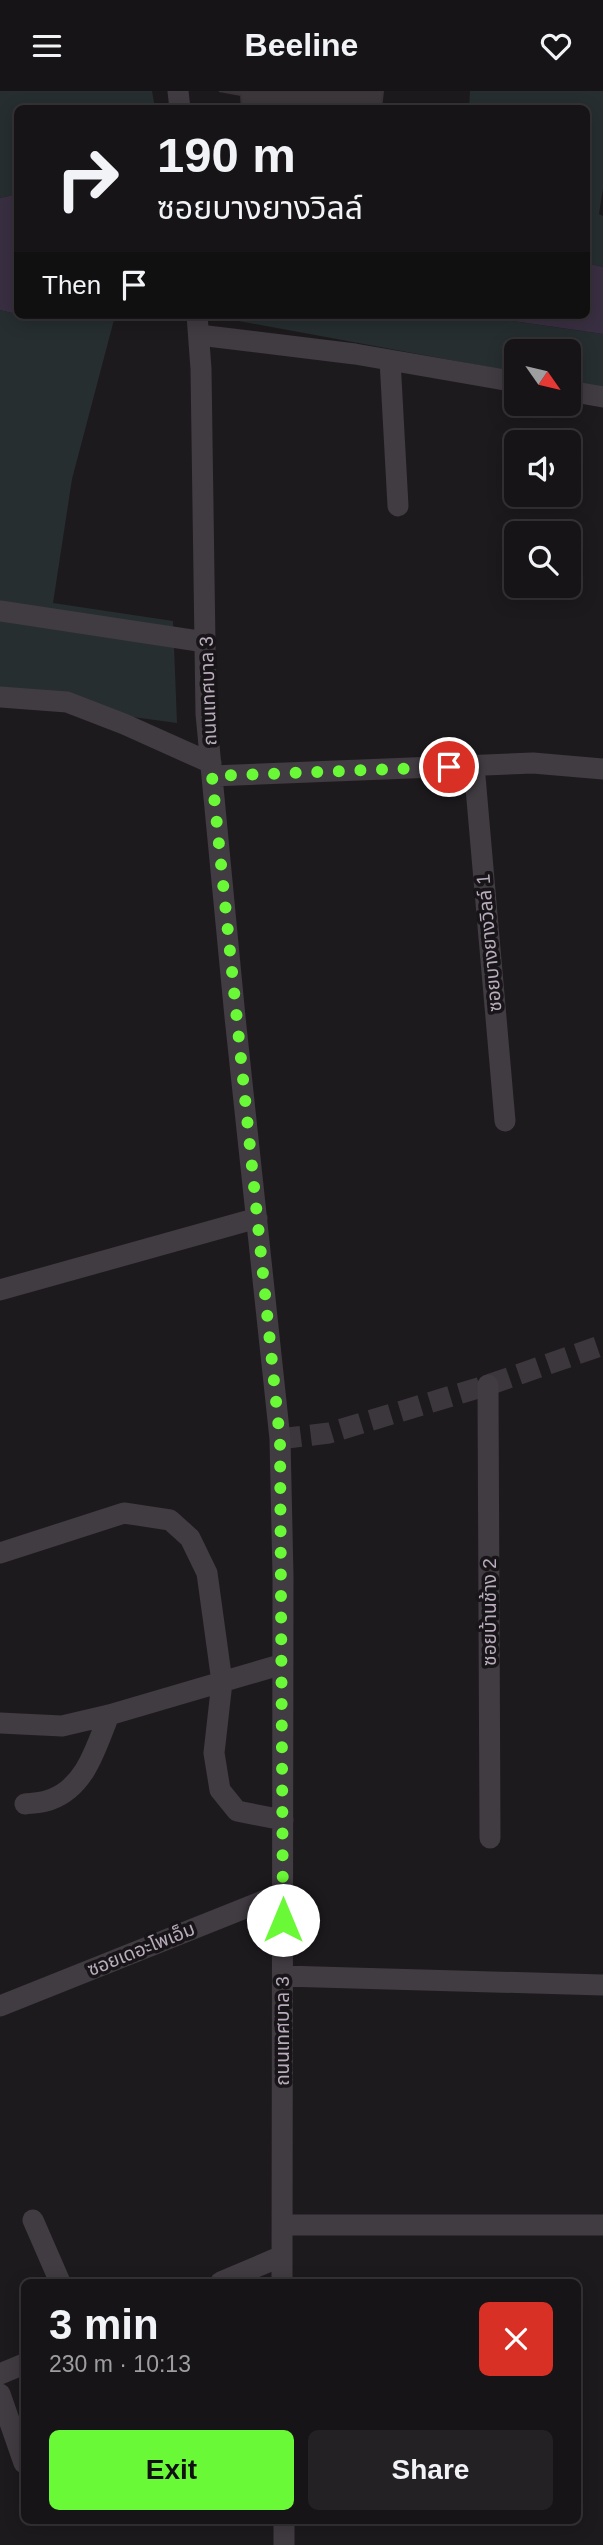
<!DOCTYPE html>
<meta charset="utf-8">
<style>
body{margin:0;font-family:Arial,"Noto Sans Thai",sans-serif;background:#232123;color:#f1f3f6;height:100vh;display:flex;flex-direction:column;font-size:26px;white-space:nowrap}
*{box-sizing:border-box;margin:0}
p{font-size:23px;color:#9e9ea1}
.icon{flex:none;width:38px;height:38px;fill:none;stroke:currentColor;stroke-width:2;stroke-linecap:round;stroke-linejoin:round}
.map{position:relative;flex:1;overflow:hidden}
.sheet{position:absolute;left:21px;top:2188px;width:560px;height:245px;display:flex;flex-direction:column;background:#161416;border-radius:10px;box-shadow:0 4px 18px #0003,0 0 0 2px #353335}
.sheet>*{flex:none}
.hud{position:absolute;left:14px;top:14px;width:576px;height:214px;border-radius:10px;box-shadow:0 4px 18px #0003,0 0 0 2px #353335;background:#161416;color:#f1f3f6;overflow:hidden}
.needle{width:46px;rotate:124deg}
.controls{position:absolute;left:504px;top:248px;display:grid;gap:14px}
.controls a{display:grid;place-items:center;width:77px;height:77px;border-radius:10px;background:#161416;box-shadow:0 4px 18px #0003,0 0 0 2px #353335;font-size:35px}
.pin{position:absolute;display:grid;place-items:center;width:60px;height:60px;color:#fff;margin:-30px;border:4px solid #fff;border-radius:50%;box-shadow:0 2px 7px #0007}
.me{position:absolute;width:77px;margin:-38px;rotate:0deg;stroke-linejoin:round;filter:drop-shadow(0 0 5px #0008)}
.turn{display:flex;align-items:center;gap:24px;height:147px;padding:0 28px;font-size:32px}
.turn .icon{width:91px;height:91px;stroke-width:2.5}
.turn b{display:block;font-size:49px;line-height:60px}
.then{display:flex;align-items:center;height:66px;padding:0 28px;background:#0003;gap:14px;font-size:26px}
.round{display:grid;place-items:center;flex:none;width:74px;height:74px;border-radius:10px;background:#232123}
.headline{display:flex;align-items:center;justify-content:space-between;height:119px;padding:0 28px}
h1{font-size:42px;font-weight:600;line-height:52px}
.button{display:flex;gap:14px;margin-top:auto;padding:14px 28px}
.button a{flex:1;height:80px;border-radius:10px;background:#6af936;color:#111;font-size:28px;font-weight:600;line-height:80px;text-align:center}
.button a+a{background:#232123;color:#f1f3f6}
header{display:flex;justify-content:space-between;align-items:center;height:91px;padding:0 28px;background:#161416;font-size:32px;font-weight:600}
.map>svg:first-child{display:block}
.green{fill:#262e30}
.water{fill:#392f42}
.building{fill:#3c373b;stroke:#393438;stroke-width:2}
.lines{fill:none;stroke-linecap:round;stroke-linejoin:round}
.minor-tunnel{stroke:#3c373d;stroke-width:21;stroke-dasharray:21 10;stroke-linecap:butt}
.minor{stroke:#413b42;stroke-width:21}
.route{stroke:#6af936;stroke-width:12;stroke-dasharray:0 21.6}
.labels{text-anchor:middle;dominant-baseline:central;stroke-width:7;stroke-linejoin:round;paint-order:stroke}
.street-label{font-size:19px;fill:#b9acbd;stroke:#181518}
</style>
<header><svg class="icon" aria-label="menu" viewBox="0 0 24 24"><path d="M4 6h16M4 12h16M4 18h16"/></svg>Beeline<svg class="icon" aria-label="heart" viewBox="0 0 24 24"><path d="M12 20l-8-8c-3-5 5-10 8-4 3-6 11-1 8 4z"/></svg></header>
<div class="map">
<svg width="603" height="2454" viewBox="0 0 603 2454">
<rect width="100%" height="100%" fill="#1d1a1d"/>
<path class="green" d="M0 0H152L155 17 18 18 17 103 0 107Z
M470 0H603V98L599 123 603 125V176L586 172V18H469Z
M0 219 12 222 17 220 18 224H170V229L115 225 72 388 53 512 173 530 177 632 0 608Z
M226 224H471L603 243V297L569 291V261H516V281L228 228Z"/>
<path class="water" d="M17 103 18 220 12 222 0 219V107Z
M586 172 603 176V243L471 224H586Z"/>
<path class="building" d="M219 0H383L381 18H242L241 4Z"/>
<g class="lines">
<path class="minor-tunnel" d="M280 1348 329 1342 488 1294 603 1254"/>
<path class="minor" d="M178 0 180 18
M197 224 201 278 206 623 235 926 280 1348 283 1485 282 2191
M199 244 355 263 516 291
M390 269 398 415
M569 300 603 306
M0 520 205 551
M0 606 67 611 124 633 211 672
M474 674 505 1030
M212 685 533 672 603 678
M0 1199 257 1127
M488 1294 490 1747
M0 1462 124 1422 170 1429 190 1447 207 1482 222 1591 214 1662 220 1699 237 1720 283 1729
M0 1632 62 1635 109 1624 283 1573
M25 1713C33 1712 44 1712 52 1708 86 1695 96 1656 109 1624
M283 1885 603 1894
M0 1915 283 1802
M33 2129 60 2191
M282 2134H603
M221 2191 282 2165
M0 2283 24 2273
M0 2303 24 2372
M284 2429V2454"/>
</g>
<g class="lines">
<path class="route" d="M283 1829 280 1349 212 685 449 676"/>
</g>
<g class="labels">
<g class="street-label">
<text transform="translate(208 600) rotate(-92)">ถนนเทศบาล 3</text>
<text transform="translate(489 852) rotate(-95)">ซอยบางยางวิลล์ 1</text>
<text transform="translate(489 1521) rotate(-90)">ซอยบ้านช้าง 2</text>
<text transform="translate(141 1858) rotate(-22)">ซอยเดอะโพเอ็ม</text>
<text transform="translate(282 1940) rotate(-90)">ถนนเทศบาล 3</text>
</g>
</g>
</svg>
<div class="controls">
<a><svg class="needle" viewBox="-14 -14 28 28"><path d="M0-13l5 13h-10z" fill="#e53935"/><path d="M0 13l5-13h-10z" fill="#9e9ea1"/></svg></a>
<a><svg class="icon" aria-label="sound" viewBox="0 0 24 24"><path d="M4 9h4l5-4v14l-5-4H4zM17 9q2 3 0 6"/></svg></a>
<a><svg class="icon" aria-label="search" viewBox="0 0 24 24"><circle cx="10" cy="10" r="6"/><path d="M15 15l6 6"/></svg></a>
</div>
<div class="pin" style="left:449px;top:676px;background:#d93025"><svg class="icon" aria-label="arrive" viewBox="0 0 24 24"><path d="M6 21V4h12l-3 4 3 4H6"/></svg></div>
<svg class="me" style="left:283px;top:1829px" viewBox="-20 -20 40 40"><circle r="19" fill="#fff"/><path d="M0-13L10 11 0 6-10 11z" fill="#6af936"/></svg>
<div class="hud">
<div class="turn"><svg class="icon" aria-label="right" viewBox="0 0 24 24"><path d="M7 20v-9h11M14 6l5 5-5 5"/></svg><div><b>190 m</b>ซอยบางยางวิลล์</div></div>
<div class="then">Then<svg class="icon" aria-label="arrive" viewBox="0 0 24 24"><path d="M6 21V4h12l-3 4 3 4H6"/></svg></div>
</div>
<section class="sheet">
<div class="headline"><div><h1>3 min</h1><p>230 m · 10:13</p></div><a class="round" style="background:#d93025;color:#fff"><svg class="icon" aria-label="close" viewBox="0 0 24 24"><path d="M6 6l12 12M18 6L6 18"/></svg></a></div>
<div class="button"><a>Exit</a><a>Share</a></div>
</section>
</div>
